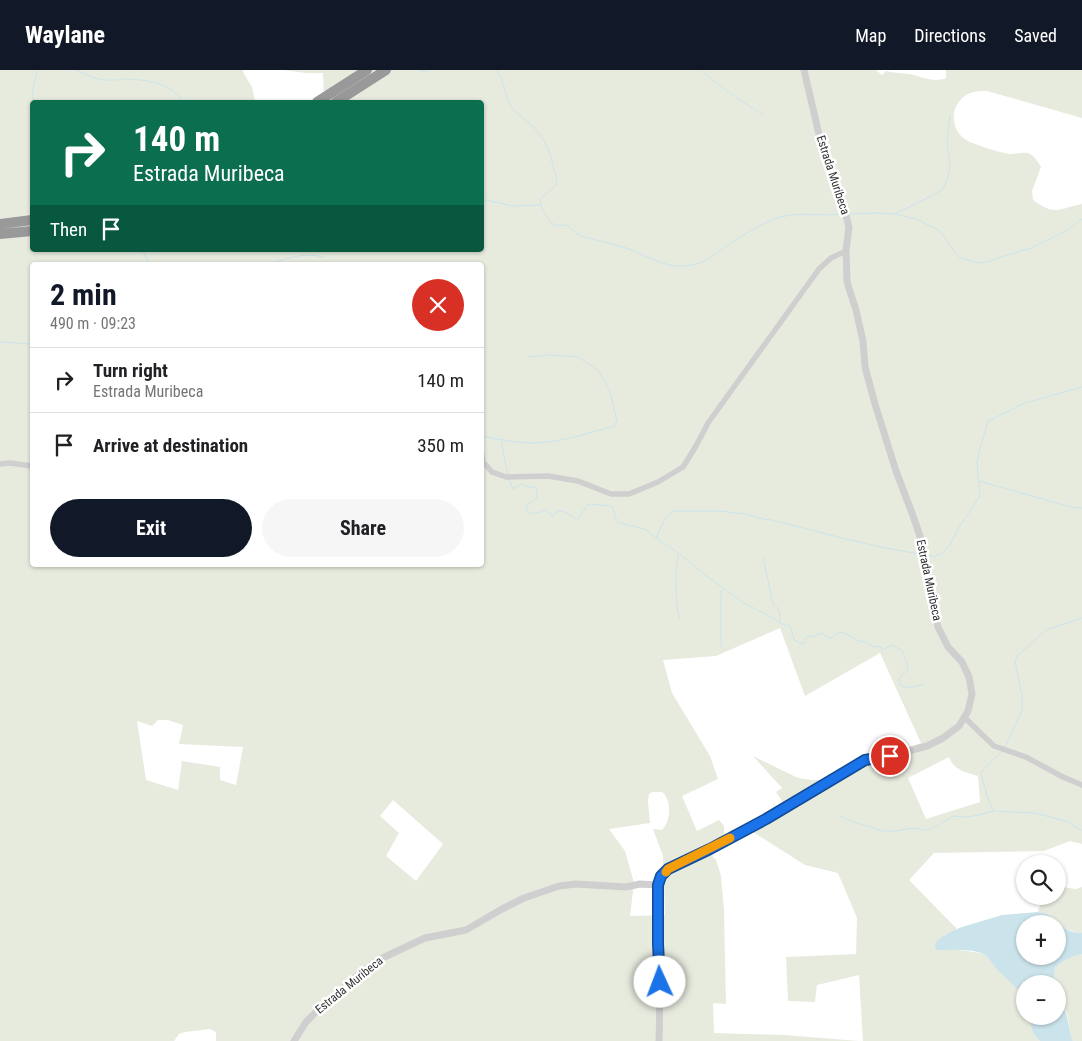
<!DOCTYPE html>
<meta charset="utf-8">
<style>
body{margin:0;font-family:"Roboto Condensed",sans-serif;background:#f6f6f6;color:#202124;height:100vh;display:flex;flex-direction:column;font-size:19px;white-space:nowrap}
*{box-sizing:border-box;margin:0}
p{font-size:16px;color:#757577}
.icon{flex:none;width:28px;height:28px;fill:none;stroke:currentColor;stroke-width:2;stroke-linecap:round;stroke-linejoin:round}
.map{position:relative;flex:1;overflow:hidden}
.drawer{position:absolute;left:30px;top:192px;width:454px;height:305px;display:flex;flex-direction:column;background:#fff;border-radius:5px;box-shadow:0 1px 4px #0004}
.drawer>*{flex:none}
.banner{position:absolute;left:30px;top:30px;width:454px;height:152px;border-radius:5px;box-shadow:0 1px 4px #0004;background:#0b6e4f;color:#fff;overflow:hidden}
.tools{position:absolute;left:1016px;top:785px;display:grid;gap:10px}
.tools a{display:grid;place-items:center;width:50px;height:50px;border-radius:50%;background:#fff;box-shadow:0 1px 4px #0004;font-size:25px}
.pin{position:absolute;display:grid;place-items:center;width:42px;height:42px;color:#fff;margin:-21px;border:2px solid #fff;border-radius:50%;box-shadow:0 1px 5px #0007}
.me{position:absolute;width:55px;margin:-28px;rotate:358deg;stroke-linejoin:round;filter:drop-shadow(0 0 4px #0008)}
.turn{display:flex;align-items:center;gap:18px;height:105px;padding:0 20px;font-size:22px}
.turn .icon{width:65px;height:65px;stroke-width:2.5}
.turn b{display:block;font-size:35px;line-height:42px}
.then{display:flex;align-items:center;height:48px;padding:0 20px;background:#0003;gap:10px;font-size:19px}
.round{display:grid;place-items:center;flex:none;width:52px;height:52px;border-radius:26px;background:#f6f6f6}
.overview{display:flex;align-items:center;justify-content:space-between;height:85px;padding:0 20px}
h1{font-size:30px;font-weight:700;line-height:38px;color:#111827}
.action{display:flex;gap:10px;margin-top:auto;padding:10px 20px}
.action a{flex:1;height:58px;border-radius:30px;background:#111827;color:#fff;font-size:20px;font-weight:700;line-height:58px;text-align:center}
.action a+a{background:#f6f6f6;color:#202124}
ul{padding:0;list-style:none}
li{display:flex;align-items:center;gap:15px;height:65px;padding:0 20px;border-top:1px solid #e0e0e0}
li div{flex:1}
li b{display:block;font-size:19px}
li em{font-style:normal}
header{display:flex;align-items:center;gap:30px;box-sizing:border-box;height:70px;padding:0 25px;background:#111827;color:#fff}
header strong{font-size:24px}
nav{display:flex;gap:28px;margin-inline-start:auto;font-size:18px}
.map>svg:first-child{display:block}
.green{fill:#e7ebde;fill-rule:evenodd}
.water{fill:#cbe4eb;fill-rule:evenodd}
.lines{fill:none;stroke-linecap:round;stroke-linejoin:round}
.stream{stroke:#cbe4eb;stroke-width:1}
.minor{stroke:#cfcfcf;stroke-width:5.5}
.tertiary{stroke:#cfcfcf;stroke-width:7}
.motorway{stroke:#999;stroke-width:10}
.route-casing{stroke:#114b97;stroke-width:12}
.route{stroke:#1a73e8;stroke-width:9}
.slow{stroke:#f59e0b;stroke-width:9}
.labels{text-anchor:middle;dominant-baseline:central;stroke-width:5;stroke-linejoin:round;paint-order:stroke}
.street-label{font-size:12px;fill:#323232;stroke:#fff}
</style>
<header>
<strong>Waylane</strong>
<nav><a>Map</a><a>Directions</a><a>Saved</a></nav>
</header>
<div class="map">
<svg width="1082" height="971" viewBox="0 0 1082 971">
<rect width="100%" height="100%" fill="#fff"/>
<path class="green" d="M0 0H243L244 4 252 17 255 31 253 32H32V180H481V32H324L323 3H306L283 0H876L882 5 886 1C894 3 902 3 910 4 922 7 934 13 946 8V0H1082V48L987 21C980 21 974 21 968 24 949 34 949 61 968 71 976 75 1001 83 1009 84 1015 84 1022 82 1028 83 1034 85 1038 92 1041 97L1032 121 1033 130C1055 146 1058 139 1082 134V774L1070 771 1044 781 934 783 909 810 957 859 944 865 959 880 974 882 983 884 989 889 996 899 1012 912 1023 925 1025 930V946H1030C1031 958 1031 963 1040 971H863L859 905 817 915 815 932 788 931 786 887 856 884 857 848 838 803 805 795 745 757 786 737 776 722 782 718 753 686 798 708 812 710H826L858 691 875 684 901 680 921 673 880 583 805 626 780 558 716 586 663 590 672 623 710 686 718 709 682 726 697 761 719 750 724 756V768L705 778 716 790 721 806 724 841 726 934 713 933 714 963 784 965 859 971H216V962L210 959 185 962 179 964 174 971H0ZM32 195H481V495H32ZM158 650H168L183 655 179 674 243 677 236 715 220 710V697L182 691 178 720 146 710 137 651 152 656ZM949 687C954 700 964 702 978 706L980 732 926 749 908 708ZM652 722H662C672 730 671 751 662 760L653 759 663 786 665 845 630 846 634 813 625 781 609 759 650 753 648 731 649 724ZM393 730 443 774 416 811 386 786 399 763 380 746Z
M1061 817 1076 819 1082 817V863H1079L1063 858 1049 844 1038 842C1041 830 1045 826 1058 826V819Z
M1082 884V971H1073C1068 963 1070 953 1067 944 1063 933 1058 926 1058 914H1054L1055 897C1063 891 1072 886 1082 884Z"/>
<path class="water" d="M1038 842C1055 844 1051 849 1062 857 1067 860 1076 863 1082 863V884C1072 886 1063 891 1055 897L1054 914H1025V930C1019 918 1008 910 998 901 993 896 990 888 983 884 971 878 949 880 936 880L935 876 937 870 950 862 962 857 1002 845ZM1025 854H1058V886H1025Z
M1058 923 1067 946 1071 967 1073 971H1040C1031 963 1031 958 1030 946H1058Z"/>
<g class="lines">
<path class="stream" d="M76 0C86 4 96 10 106 10 113 11 120 9 126 9 138 9 159 12 169 18 175 21 179 27 183 32
M418 0 425 2 430 0
M496 0C506 12 505 30 513 39 517 44 523 48 528 52 543 65 548 76 553 95 554 101 558 108 556 114 553 121 543 123 540 131 541 138 547 151 555 155 558 156 563 155 567 155 571 158 574 162 579 165 583 167 588 168 593 169 604 172 615 175 626 178 643 184 658 194 676 196 704 198 716 182 737 169 750 161 764 152 778 148 798 141 821 147 842 144
M700 0 727 21 763 45
M34 32 32 24 37 0
M481 129 513 136 540 135
M849 144 877 143 895 144 916 149 940 161 950 176 960 188 981 193 991 191 1001 187 1031 178 1064 162 1082 149
M895 144 937 123 943 118 947 111 950 96 947 73 950 45
M142 180 150 195
M268 195C285 188 305 182 323 187
M0 272 32 274
M481 366C503 370 524 375 546 372 569 370 592 362 614 356L617 351 610 321 599 302 592 296 578 287 567 286 547 285 529 287
M501 370 508 406
M509 409 513 419 521 414 528 417H536C539 431 536 428 526 436L527 441C533 446 538 442 545 440L553 446 557 441C566 439 570 448 578 449L588 434 610 436 613 438 616 449 620 453 645 459 649 462 653 466 677 482 704 504 744 533 775 549 781 554 790 556 794 570 803 574 805 572V568L808 566 812 567 822 563 829 568H831L838 563 843 562 859 571 866 572 874 577 879 576 883 580 891 575 902 580 908 596V600C903 604 897 608 900 615L908 618 925 614
M979 411 1071 437 1082 438
M656 468C661 458 664 447 673 441H720L746 444 763 449 771 450C821 462 870 477 921 484
M927 485 934 487 942 483 950 475 959 457 980 426 977 393 979 382 988 351 1025 333 1082 317
M678 486C675 499 675 537 680 549
M763 487 773 534C780 538 780 544 780 552
M721 576V524L722 519
M1005 677 1020 645 1022 639V626L1015 591 1017 586 1046 560 1082 548
M993 740 988 729 981 704 983 700 1001 682
M840 746 850 751 884 761H896L912 758 924 760H928L939 755 953 746 966 747 974 746 994 741 1035 743 1069 752 1078 759 1082 760"/>
<path class="minor" d="M481 381 483 392 492 402 506 407 548 406 578 411 611 424H629L658 412 683 397 696 376 708 353 819 199 831 188 846 181
M0 394 10 393 32 396
M964 647 994 676 1026 687 1063 707 1082 715"/>
<path class="tertiary" d="M294 971 306 952 322 936 361 903 378 890 425 868 466 860 502 839 524 828 559 816 576 814 626 817 640 814 658 815
M659 971C661 919 658 867 658 815L661 807 669 799 710 779 766 749 865 690 890 686 927 676 943 668 959 656 968 641 972 624 969 607 962 592 948 577 938 557 932 533 923 475 912 443 896 401 875 334 865 297 863 271 856 240 847 212 846 181 849 157 844 138 831 103 821 73 804 0"/>
<path class="motorway" d="M317 32 367 0
M336 32 386 0
M0 154 32 150
M0 164 32 161"/>
</g>
<g class="lines">
<defs>
<path id="route" d="M660 912 658 874V815L661 806 668 799 710 779 766 749 865 690 890 686"/>
</defs>
<use href="#route" class="route-casing"/>
<use href="#route" class="route"/>
<path class="slow" d="M666 802 668 799 730 768"/>
</g>
<g class="labels">
<g class="street-label">
<text transform="translate(833 105) rotate(72)">Estrada Muribeca</text>
<text transform="translate(929 510) rotate(78)">Estrada Muribeca</text>
<text transform="translate(349 915) rotate(-39)">Estrada Muribeca</text>
</g>
</g>
</svg>
<div class="tools">
<a><svg class="icon" aria-label="search" viewBox="0 0 24 24"><circle cx="10" cy="10" r="6"/><path d="M15 15l6 6"/></svg></a>
<a>+</a>
<a>−</a>
</div>
<div class="pin" style="left:890px;top:686px;background:#d93025"><svg class="icon" aria-label="arrive" viewBox="0 0 24 24"><path d="M6 21V4h12l-3 4 3 4H6"/></svg></div>
<svg class="me" style="left:660px;top:912px" viewBox="-20 -20 40 40"><circle r="19" fill="#fff"/><path d="M0-13L10 11 0 6-10 11z" fill="#1a73e8"/></svg>
<div class="banner">
<div class="turn"><svg class="icon" aria-label="right" viewBox="0 0 24 24"><path d="M7 20v-9h11M14 6l5 5-5 5"/></svg><div><b>140 m</b>Estrada Muribeca</div></div>
<div class="then">Then<svg class="icon" aria-label="arrive" viewBox="0 0 24 24"><path d="M6 21V4h12l-3 4 3 4H6"/></svg></div>
</div>
<section class="drawer">
<div class="overview"><div><h1>2 min</h1><p>490 m · 09:23</p></div><a class="round" style="background:#d93025;color:#fff"><svg class="icon" aria-label="close" viewBox="0 0 24 24"><path d="M6 6l12 12M18 6L6 18"/></svg></a></div>
<ul>
<li><svg class="icon" aria-label="right" viewBox="0 0 24 24"><path d="M7 20v-9h11M14 6l5 5-5 5"/></svg><div><b>Turn right</b><p>Estrada Muribeca</p></div><em>140 m</em></li>
<li><svg class="icon" aria-label="arrive" viewBox="0 0 24 24"><path d="M6 21V4h12l-3 4 3 4H6"/></svg><div><b>Arrive at destination</b></div><em>350 m</em></li>
</ul>
<div class="action"><a>Exit</a><a>Share</a></div>
</section>
</div>
